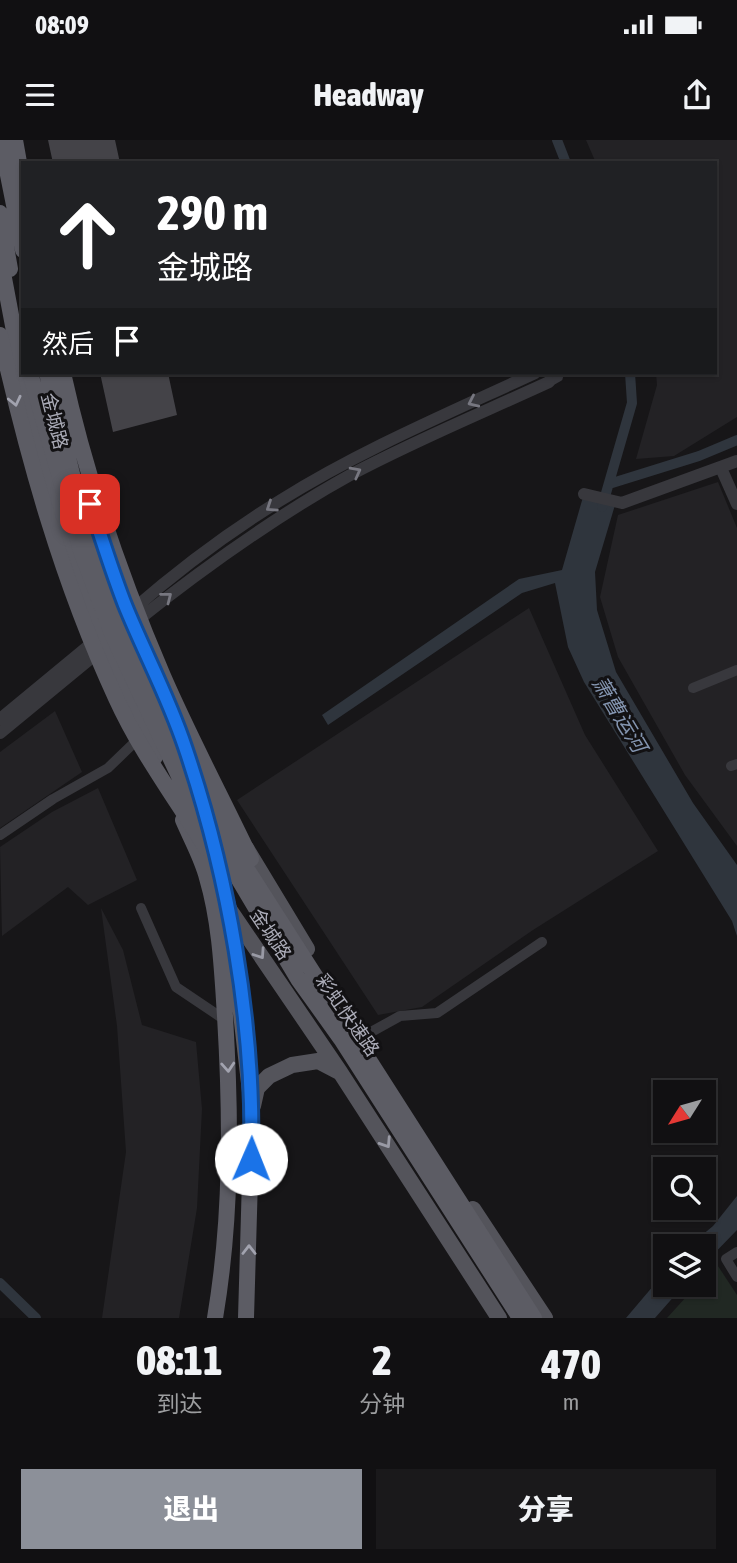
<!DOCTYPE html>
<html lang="zh">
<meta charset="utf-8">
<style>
body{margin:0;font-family:"Asap Condensed","Noto Sans SC",sans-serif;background:#1a191b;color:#f1f3f6;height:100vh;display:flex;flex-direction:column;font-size:26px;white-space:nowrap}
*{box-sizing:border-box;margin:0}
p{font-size:23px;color:#9c9d9f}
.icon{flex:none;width:38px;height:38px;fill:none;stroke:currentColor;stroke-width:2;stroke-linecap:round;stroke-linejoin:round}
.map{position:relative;height:1178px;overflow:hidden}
.side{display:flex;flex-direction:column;background:#111012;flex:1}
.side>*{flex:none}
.top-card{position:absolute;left:21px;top:21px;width:696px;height:214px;border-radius:0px;box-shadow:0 2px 5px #0004,0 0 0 2px #303032;background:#202124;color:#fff;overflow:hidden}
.needle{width:46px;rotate:233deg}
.fabs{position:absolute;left:653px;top:940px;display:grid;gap:14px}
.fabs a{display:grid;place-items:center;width:63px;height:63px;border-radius:0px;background:#111012;box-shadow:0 2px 5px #0004,0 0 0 2px #303032;font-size:35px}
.pin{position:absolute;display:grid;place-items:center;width:60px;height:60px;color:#fff;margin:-30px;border-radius:14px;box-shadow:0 4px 10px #0006}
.me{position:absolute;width:77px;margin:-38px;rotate:1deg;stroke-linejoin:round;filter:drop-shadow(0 0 5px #0008)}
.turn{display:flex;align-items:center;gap:24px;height:147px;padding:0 21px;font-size:32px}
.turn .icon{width:91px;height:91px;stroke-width:2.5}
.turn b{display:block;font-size:49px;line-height:60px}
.then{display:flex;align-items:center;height:66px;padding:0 21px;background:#0003;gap:14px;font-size:26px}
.eta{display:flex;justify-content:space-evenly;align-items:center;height:119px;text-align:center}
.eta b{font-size:42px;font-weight:800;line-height:49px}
.button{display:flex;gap:14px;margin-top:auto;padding:14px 21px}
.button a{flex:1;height:80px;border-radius:0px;background:#8c9099;color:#fff;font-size:28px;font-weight:800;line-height:80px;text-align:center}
.button a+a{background:#1a191b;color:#f1f3f6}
.status{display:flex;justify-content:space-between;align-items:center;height:49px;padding:0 35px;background:#111012;direction:ltr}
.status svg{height:19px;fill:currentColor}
header{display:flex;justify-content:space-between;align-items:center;height:91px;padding:0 21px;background:#111012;font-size:32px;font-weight:800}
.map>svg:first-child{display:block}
.built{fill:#232225}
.green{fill:#212823}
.water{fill:#2f353d}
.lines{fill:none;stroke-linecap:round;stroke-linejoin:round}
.canal{stroke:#2f353d;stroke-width:10}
.building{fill:#444348}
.minor{stroke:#38383d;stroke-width:10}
.tertiary{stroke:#38383d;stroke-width:12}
.primary{stroke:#54545b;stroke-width:16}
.trunk{stroke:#5c5c64;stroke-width:16}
.trunk-bridge{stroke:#5c5c64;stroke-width:16}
.oneway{stroke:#a2a3af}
.oneway2{stroke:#777780}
.oneway3{stroke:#999aa5}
.route-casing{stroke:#114b97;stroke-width:18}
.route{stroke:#1a73e8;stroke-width:12}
.labels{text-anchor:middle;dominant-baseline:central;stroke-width:6;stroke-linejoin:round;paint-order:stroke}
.street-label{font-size:19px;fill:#aaabb7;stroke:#121113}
.water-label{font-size:21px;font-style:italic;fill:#8394af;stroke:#121113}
</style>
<div class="status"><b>08:09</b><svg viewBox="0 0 49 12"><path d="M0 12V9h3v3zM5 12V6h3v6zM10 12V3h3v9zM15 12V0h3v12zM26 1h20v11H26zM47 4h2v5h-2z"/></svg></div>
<header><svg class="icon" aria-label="menu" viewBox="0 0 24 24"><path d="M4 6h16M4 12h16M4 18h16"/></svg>Headway<svg class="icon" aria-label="share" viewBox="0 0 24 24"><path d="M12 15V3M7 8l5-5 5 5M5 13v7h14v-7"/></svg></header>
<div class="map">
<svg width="737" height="1178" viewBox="0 0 737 1178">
<rect width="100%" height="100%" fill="#171618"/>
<path class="built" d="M586 0H737V277L674 316 636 319 657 245 656 233H716V23H596Z
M718 342 737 388V706L685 635 618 517 600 457 618 375Z
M529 468 585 595 658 711 533 790 422 867 378 875 237 660Z
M55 571 82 632 0 688V612Z
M98 648 137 740 88 765 68 747 2 796 0 707 52 672Z
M101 768 123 810 142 885 196 902 202 969 197 1068 179 1178H102L126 1012 117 886Z"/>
<path class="green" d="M716 1123 737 1155V1178H667L697 1145 704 1144V1137Z"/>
<path class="water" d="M583 357 615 365 595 432 597 470 616 532 693 663 737 725V796L732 781 584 542 568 507 555 443 522 453 328 585 322 575 519 439 562 430Z
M737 1056V1090L704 1124V1106H689L713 1086Z
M665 1132V1144L684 1145 655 1178H626Z"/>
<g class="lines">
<path class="canal" d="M557 0 566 23
M609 344 699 316 737 300
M602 367 632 263 630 233
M0 1143 36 1178"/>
</g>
<path class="building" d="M48 0H115L120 23H53Z
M100 233H168L177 275 113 292Z"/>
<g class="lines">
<path class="minor" d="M549 242 558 237 557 233
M693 548 737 530
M731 626 737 624
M0 695 53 659 108 628 138 599
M141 768 176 847 225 880
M362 897 400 876 437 873 542 802
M737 1112 726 1119 737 1137"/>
<path class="tertiary" d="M721 328 737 364
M584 354 622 363 737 321
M130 472C177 431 227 393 281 360 361 310 449 273 535 233
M133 484C202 429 274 377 352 334 416 300 484 272 549 242
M0 579 97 499
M0 593 102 509"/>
<path class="primary" d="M246 708 307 809
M227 766 340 932 499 1178
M253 966 257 948 269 936 292 925 318 921 339 932
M473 1069 545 1178"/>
<path class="trunk" d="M1 0 23 110
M15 0 23 45
M0 73 10 129
M0 117 21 228 46 333 100 497 155 617
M165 558 187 612
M183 680C191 699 202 718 207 738 220 782 222 830 225 876 231 977 232 1077 215 1178
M208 691 229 769 252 969 246 1178"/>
<path class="trunk-bridge" d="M0 195C28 319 62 442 116 558 140 611 176 659 206 708
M30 233 81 411 113 496 185 649 298 839 341 899 520 1178
M47 233 77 354 133 507 171 593 216 681 534 1178
M63 233C86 337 121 438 163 536 190 598 222 658 251 719"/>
</g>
<defs><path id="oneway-chevron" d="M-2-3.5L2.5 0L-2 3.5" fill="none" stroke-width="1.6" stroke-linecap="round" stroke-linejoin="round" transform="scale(1.75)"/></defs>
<g class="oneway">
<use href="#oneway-chevron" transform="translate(15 261) rotate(77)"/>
<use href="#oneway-chevron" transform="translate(228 927) rotate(86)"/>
<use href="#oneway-chevron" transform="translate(249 1110) rotate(-90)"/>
</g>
<g class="oneway2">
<use href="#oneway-chevron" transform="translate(473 262) rotate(155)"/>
<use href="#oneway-chevron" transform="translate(356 332) rotate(-28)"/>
<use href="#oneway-chevron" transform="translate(271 367) rotate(146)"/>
<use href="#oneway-chevron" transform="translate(167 457) rotate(-38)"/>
</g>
<g class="oneway3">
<use href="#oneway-chevron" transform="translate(260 814) rotate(56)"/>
<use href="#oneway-chevron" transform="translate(386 1003) rotate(57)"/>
</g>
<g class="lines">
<defs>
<path id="route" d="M90 364C102 398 112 432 125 465 144 512 169 558 185 607 228 734 255 885 251 1019"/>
</defs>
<use href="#route" class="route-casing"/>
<use href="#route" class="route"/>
</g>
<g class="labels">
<g class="street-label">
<text transform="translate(55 281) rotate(76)">金城路</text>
<text transform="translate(271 794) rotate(56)">金城路</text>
<text transform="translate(348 875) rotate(55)">彩虹快速路</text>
</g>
<g class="water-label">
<text transform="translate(620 574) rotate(59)">萧曹运河</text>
</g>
</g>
</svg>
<div class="fabs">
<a><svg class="needle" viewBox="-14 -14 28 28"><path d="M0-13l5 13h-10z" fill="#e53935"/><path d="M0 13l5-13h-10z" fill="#9c9d9f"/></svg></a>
<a><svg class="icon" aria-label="search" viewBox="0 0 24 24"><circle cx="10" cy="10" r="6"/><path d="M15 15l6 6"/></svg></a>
<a><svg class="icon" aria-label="layers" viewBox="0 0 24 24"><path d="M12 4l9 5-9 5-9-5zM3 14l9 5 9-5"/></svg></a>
</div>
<div class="pin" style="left:90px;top:364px;background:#d93025"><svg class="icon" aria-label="arrive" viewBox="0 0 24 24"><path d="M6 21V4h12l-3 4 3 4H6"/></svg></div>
<svg class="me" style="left:251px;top:1019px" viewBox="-20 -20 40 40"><circle r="19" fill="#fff"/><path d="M0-13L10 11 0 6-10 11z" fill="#1a73e8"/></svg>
<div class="top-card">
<div class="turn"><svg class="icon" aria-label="ahead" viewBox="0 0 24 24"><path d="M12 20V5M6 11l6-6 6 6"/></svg><div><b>290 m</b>金城路</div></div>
<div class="then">然后<svg class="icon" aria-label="arrive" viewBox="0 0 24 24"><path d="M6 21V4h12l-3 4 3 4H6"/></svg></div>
</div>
</div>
<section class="side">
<div class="eta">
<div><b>08:11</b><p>到达</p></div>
<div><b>2</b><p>分钟</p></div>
<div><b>470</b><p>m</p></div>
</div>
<div class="button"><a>退出</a><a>分享</a></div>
</section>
